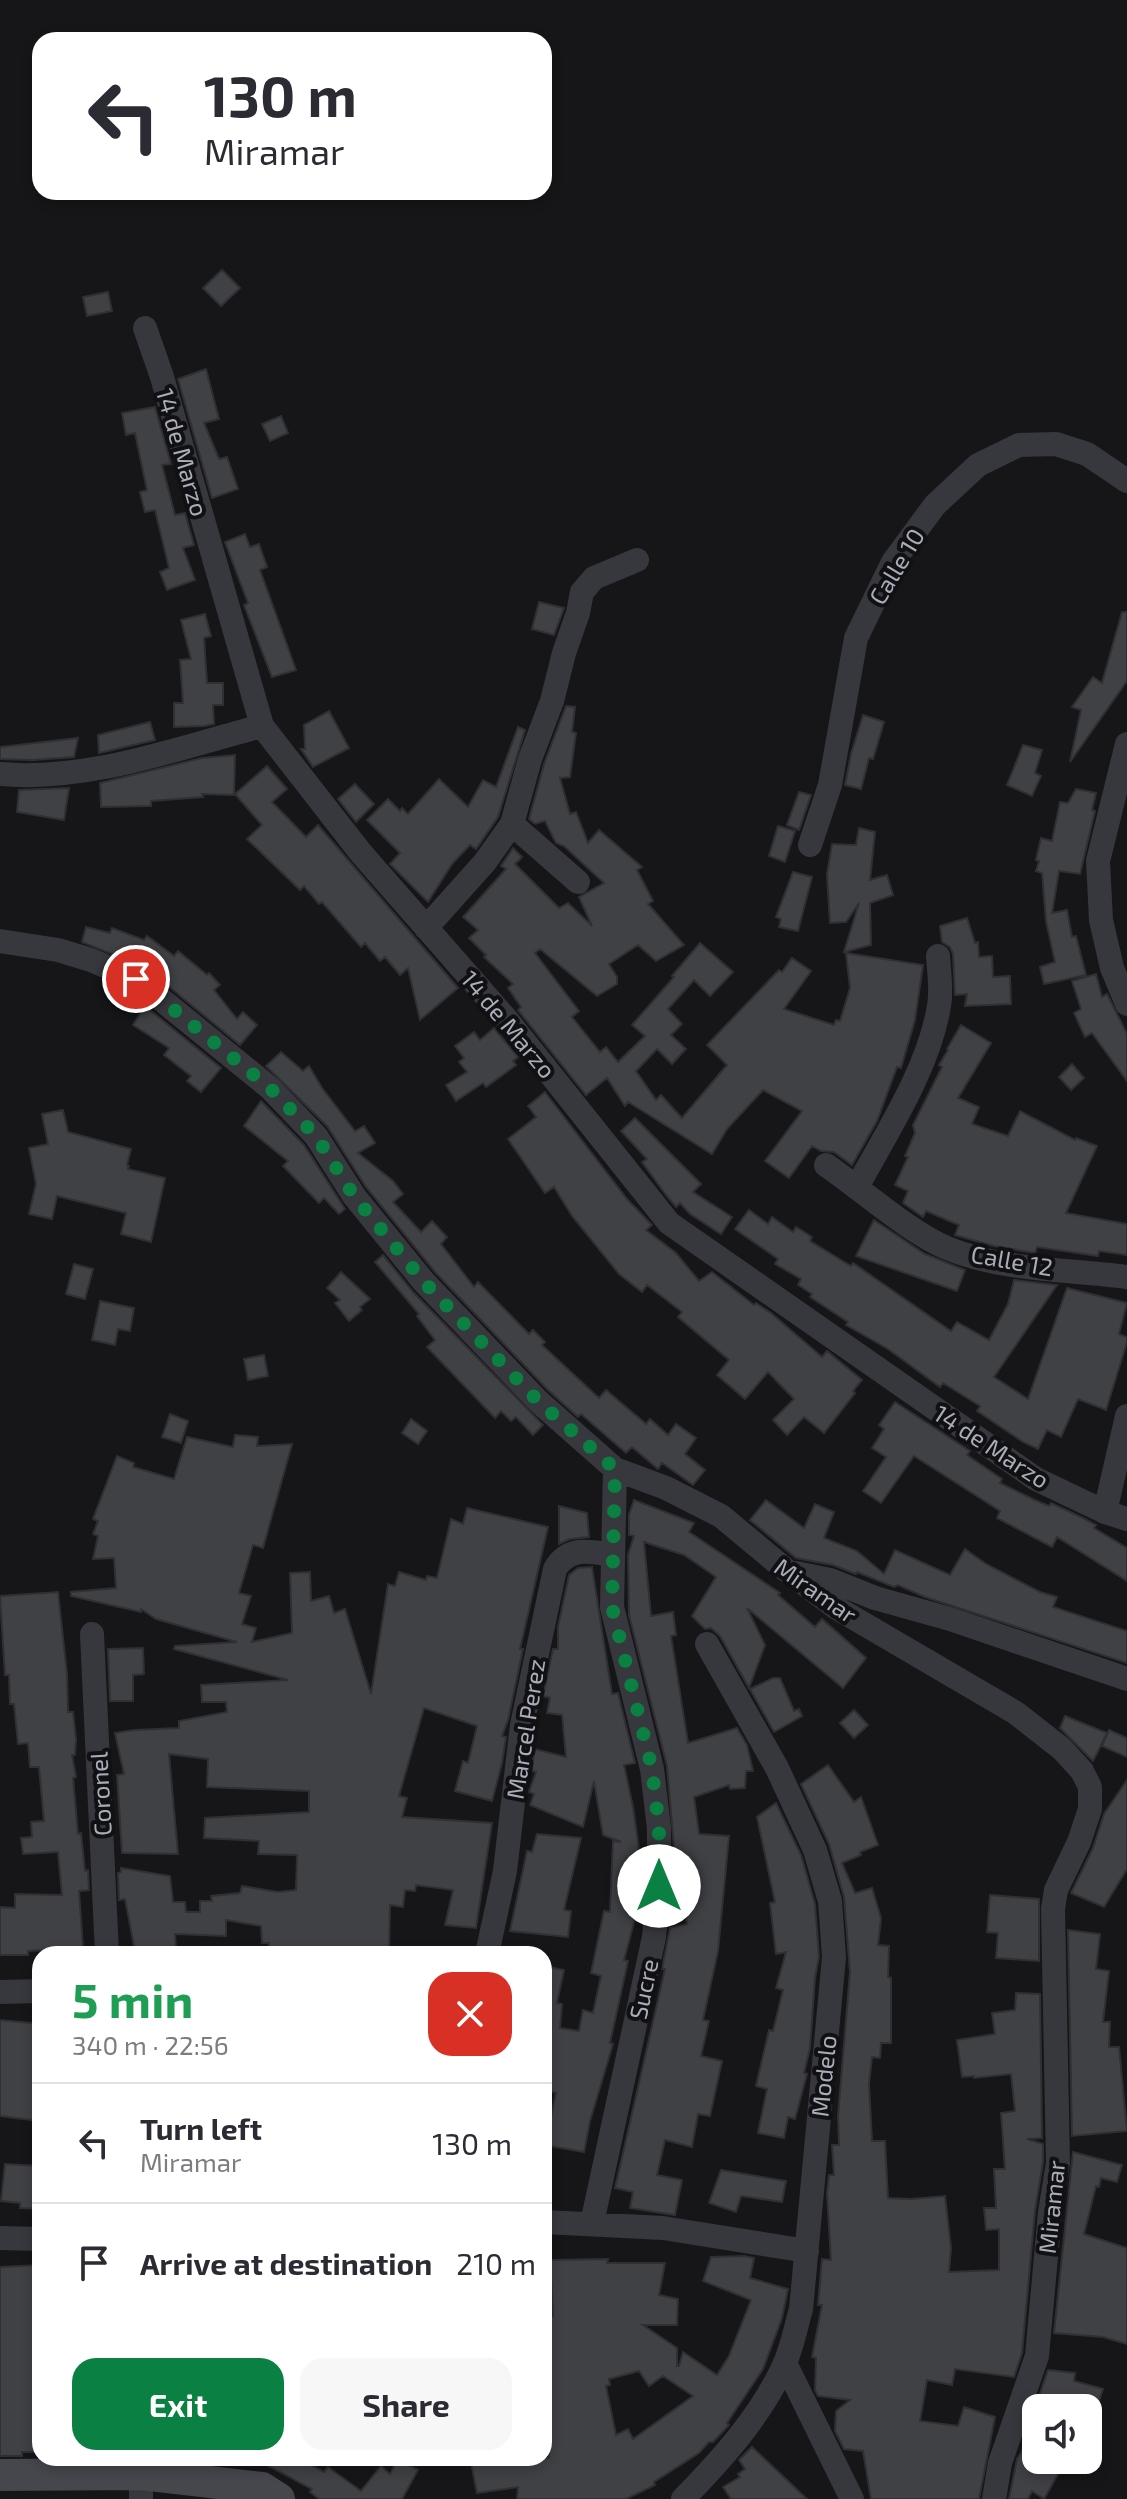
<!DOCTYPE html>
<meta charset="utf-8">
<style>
body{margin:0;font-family:"Exo 2",sans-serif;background:#f7f7f7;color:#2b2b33;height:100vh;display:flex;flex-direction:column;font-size:30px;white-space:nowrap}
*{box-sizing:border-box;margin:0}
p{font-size:26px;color:#7c7c81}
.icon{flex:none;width:44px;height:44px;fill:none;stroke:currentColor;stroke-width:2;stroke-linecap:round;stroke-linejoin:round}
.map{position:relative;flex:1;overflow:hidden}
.side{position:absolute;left:32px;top:1946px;width:520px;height:520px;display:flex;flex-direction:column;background:#fff;border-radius:24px;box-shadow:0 4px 12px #0003}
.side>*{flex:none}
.hud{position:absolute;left:32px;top:32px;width:520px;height:168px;border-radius:24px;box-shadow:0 4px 12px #0003;background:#fff;color:#2b2b33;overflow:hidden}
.buttons{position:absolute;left:1022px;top:2394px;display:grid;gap:16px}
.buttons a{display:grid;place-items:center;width:80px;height:80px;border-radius:16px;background:#fff;box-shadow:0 4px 12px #0003;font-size:40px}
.pin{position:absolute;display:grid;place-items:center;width:68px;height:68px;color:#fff;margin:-34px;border:4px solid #fff;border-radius:50%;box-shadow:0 2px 8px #0007}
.me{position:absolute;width:88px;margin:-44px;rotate:0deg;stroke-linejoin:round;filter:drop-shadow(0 0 6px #0008)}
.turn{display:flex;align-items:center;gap:28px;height:168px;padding:0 40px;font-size:36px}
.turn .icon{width:104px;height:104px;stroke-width:2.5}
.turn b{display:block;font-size:56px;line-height:68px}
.round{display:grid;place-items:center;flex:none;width:84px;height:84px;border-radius:24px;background:#f7f7f7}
.head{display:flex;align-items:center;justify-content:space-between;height:136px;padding:0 40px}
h1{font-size:48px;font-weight:700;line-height:60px;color:#1e9e55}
.primary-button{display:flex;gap:16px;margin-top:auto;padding:16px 40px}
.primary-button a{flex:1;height:92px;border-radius:24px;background:#0b8043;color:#fff;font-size:32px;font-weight:700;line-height:92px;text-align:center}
.primary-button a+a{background:#f7f7f7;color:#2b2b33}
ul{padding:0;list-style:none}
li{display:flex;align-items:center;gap:24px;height:120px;padding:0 40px;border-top:2px solid #e1e1e2}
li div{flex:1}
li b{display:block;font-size:30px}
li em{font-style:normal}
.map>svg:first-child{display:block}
.building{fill:#404145;stroke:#303034;stroke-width:2;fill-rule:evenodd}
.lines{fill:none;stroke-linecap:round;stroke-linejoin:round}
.street{stroke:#37383d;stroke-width:24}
.secondary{stroke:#45474d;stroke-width:32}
.route{stroke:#0b8043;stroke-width:14;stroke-dasharray:0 25.2}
.labels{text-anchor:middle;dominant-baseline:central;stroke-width:8;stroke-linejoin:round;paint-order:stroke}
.street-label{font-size:24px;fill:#a8adb8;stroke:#111113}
</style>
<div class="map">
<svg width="1127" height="2499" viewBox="0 0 1127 2499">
<rect width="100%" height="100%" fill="#161618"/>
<path class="building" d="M222 270 240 288 221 306 203 288Z
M108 292 112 311 87 316 83 297Z
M206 369 219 419 204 423 219 459 227 457 238 489 212 498 178 379Z
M155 407 171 464 162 465 175 515 185 513 194 545 183 548 195 580 167 590 160 572 169 568 155 510 145 512 140 492 147 490 135 433 126 435 122 413Z
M281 416 288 433 270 441 262 424Z
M245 534 250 547 259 544 267 567 260 570 296 670 272 677 244 605 248 603 225 542Z
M539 602 564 608 554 635 532 629Z
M1122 612H1127V681L1070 762 1081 710 1072 707 1093 677 1102 683Z
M205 614 211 636 204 638 207 683H223V705H213L214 724 204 726 174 727V703H183L180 660 191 659 181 620Z
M566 706 575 707 572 732 576 733 570 777 560 778 570 814 576 812 588 843 599 830 642 867 637 870 653 901 648 904 684 945 656 961 638 945 609 964 617 977V984L597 996 540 949 535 953 579 1011 572 1017 600 1052 606 1047 618 1062 645 1036 632 1025 674 977 672 976 700 943 733 972 710 996 694 980 668 1009 682 1024 671 1035 686 1049 672 1064 657 1049 636 1071 656 1100 661 1095 682 1118 727 1065 707 1045 779 970 782 972 792 958 811 971 784 1009 834 1025 836 1020 840 1021 850 988 846 953 923 965 915 1020 901 1068 897 1067 877 1121 852 1165 834 1152 821 1151 812 1146 789 1178 765 1161 802 1111 763 1090 727 1129 712 1154 628 1102 625 1106 607 1078 586 1095 518 1010 521 1007 508 988 513 984 484 957 486 955 469 938 478 930 463 917 506 869 501 866 513 848 522 857 515 864 559 908 568 903 592 926 579 897 604 883 564 846 556 843 545 821 535 824 529 819 544 764Z
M329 711 349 748 313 767 301 749H305L304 725Z
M863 715 884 722 873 759 869 758 861 789 845 785 851 754Z
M150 722 155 740 99 753 98 735Z
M518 727 525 730 498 817 476 849 470 845 452 864 428 902 390 864 400 853 367 820 388 799 400 811 402 808 408 814 439 779 468 807 483 780 496 787Z
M78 738 74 757 33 760 0 759V747Z
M1023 745 1042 750 1035 773 1041 776 1032 796 1007 785Z
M235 755 234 795 202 794 203 797 151 801V806L101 807 100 783 202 758Z
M267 766 287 789 272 802 306 837 318 825 458 988 420 1020 408 968 400 975 385 957 380 961 365 943 361 947 322 902 319 904 304 886 300 890 247 839 262 825 235 794Z
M355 784 374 804 356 822 338 799Z
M69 788 64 820 17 812 19 790Z
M1076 789 1096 793 1092 810 1095 811 1080 874 1059 871 1052 913 1067 910 1072 937 1076 936 1086 975 1044 984 1040 967 1055 962 1046 921 1042 873 1036 871 1039 861 1036 860 1041 838 1052 841 1060 802 1068 803Z
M799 792 811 795 799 830 787 825Z
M778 826 795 831 785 862 769 856Z
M859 828 875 832 870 880 887 875 893 895 870 903 871 945 844 952 859 903 846 922 830 923 827 874 832 844 856 845Z
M793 872 812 877 798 931 779 927 781 919 776 917Z
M967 918 975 943 978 942 979 957 992 956 993 977 1010 976 1011 1004 965 1006 967 994 955 995 953 954 950 947 942 942 940 926Z
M86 927 110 933 112 928 144 940 147 936 174 956 178 951 207 975 209 973 220 985 214 990 237 1019 243 1012 257 1025 240 1045 145 967 82 942Z
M1096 974 1102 997 1107 994 1127 1034V1081L1092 1033 1085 1037 1074 1013 1081 1009 1072 981Z
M145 1006 221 1068 201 1092 187 1081 191 1076 164 1055 169 1048 133 1025Z
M961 1025 991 1043 958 1098 979 1107 972 1124 1008 1136 1020 1111 1075 1140 1076 1138 1097 1146 1066 1213 1127 1224V1255L1099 1251 1098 1256 1037 1247 1035 1253 994 1246 955 1235 959 1225 926 1211 923 1217 903 1203 908 1191 895 1185 908 1157 905 1156 915 1133 913 1125 942 1067 939 1065 948 1050 947 1049Z
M494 1028 518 1057 513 1061 516 1065 486 1087 483 1083 456 1101 446 1085 467 1072 459 1062 464 1058 455 1046 474 1032 480 1040Z
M281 1052 303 1071 309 1066 322 1088 355 1131 364 1126 375 1143 358 1153 393 1181 403 1194 393 1202 421 1232 432 1221 447 1237 441 1244 474 1287 478 1282 529 1334 533 1330 545 1342 542 1345 599 1398 606 1390 646 1424 650 1419 668 1435 676 1424 696 1438 685 1454 705 1470 693 1485 662 1463 658 1469 632 1447 626 1453 581 1414 578 1417 548 1390 435 1272 366 1187 327 1126 266 1066Z
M1072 1064 1084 1078 1071 1090 1059 1077Z
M545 1092 627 1199 652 1225 646 1230 676 1253 699 1281 712 1272 754 1305 756 1303 771 1313 822 1357 827 1351 862 1380 853 1391 855 1393 824 1433 804 1417 787 1435 773 1420 794 1399 768 1372 745 1399 717 1375 729 1360 678 1317 682 1312 647 1285 642 1292 619 1274 572 1216 554 1187 545 1193 508 1139 536 1117 528 1106Z
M261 1101 304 1145 345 1209 339 1214 324 1198 319 1203 283 1166 288 1161 244 1126Z
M63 1110 68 1132 131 1149 127 1165 129 1166 128 1169 165 1178 151 1242 121 1234 126 1213 57 1196 52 1219 29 1214 36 1184 29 1148 48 1144 42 1114Z
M635 1118 701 1184 693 1192 732 1217 721 1234 690 1214 680 1203 676 1207 666 1195 642 1162 647 1159 621 1131Z
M749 1210 768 1224 772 1217 793 1232 796 1227 812 1237 810 1241 851 1266 853 1263 951 1331 957 1322 989 1340 1008 1304 1014 1280 1057 1285 994 1377 1028 1399 1067 1288 1127 1303 1119 1334 1127 1337V1342L1106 1410 1078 1399 1061 1437 1047 1430 1038 1449 1023 1442 977 1411 980 1406 943 1383 940 1387 888 1349 846 1325 848 1322 810 1297 812 1294 798 1285 801 1279 775 1264 778 1259 735 1229Z
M874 1220 925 1254 965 1270 957 1291 856 1256Z
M383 1255 413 1292 543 1425 533 1435 516 1417 511 1421 501 1411 495 1418 427 1347 435 1340 417 1316 419 1314 375 1262Z
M74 1264 93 1269 85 1299 66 1294Z
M341 1272 370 1299 360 1307 362 1310 349 1321 335 1303 340 1300 327 1288Z
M100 1301 134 1308 130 1331 118 1329 115 1345 92 1340Z
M264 1355 268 1376 248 1380 244 1359Z
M895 1402 970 1451 967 1455 1002 1479 1000 1483 1035 1500 1049 1506 1051 1503 1083 1518 1096 1525 1094 1528 1127 1548V1581L1057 1537 1052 1547 997 1518 1000 1511 914 1456 881 1503 863 1491 886 1457 872 1448 884 1429 879 1425Z
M170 1414 188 1421 181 1443 162 1437Z
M411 1419 427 1431 418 1444 402 1433Z
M235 1435 258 1437 257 1446 292 1444 263 1548 253 1545 239 1593 251 1596 242 1624 256 1628 252 1642 292 1633 290 1573 310 1572 311 1601 329 1596 334 1613 345 1609 371 1694 388 1584 395 1586 399 1572 426 1580 427 1576 437 1578 451 1519 463 1524 467 1508 548 1527 520 1649H523L508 1720 502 1736 506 1737 502 1763 492 1801 455 1791 463 1761 468 1763 477 1726 424 1708 399 1796 407 1798 402 1817 492 1823 476 1928 445 1925 453 1890 416 1885 415 1891 405 1890 403 1907 390 1905 389 1954H268L269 1943H262L261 1926 226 1920V1936L175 1934 176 1949 135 1951 125 1899 119 1900 118 1873 121 1872V1868L170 1876 173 1902H185L186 1912H200V1901H212L211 1896 240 1893 242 1886 278 1892 296 1890 297 1855 258 1854 259 1841 204 1838 205 1818 309 1812V1791L207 1787 208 1759 169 1754 178 1854 122 1853 117 1775 124 1774 115 1733 134 1730 179 1728V1721L227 1712 226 1702H202L201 1685 288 1680 174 1649 175 1646 237 1642 156 1619 141 1609V1612L71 1596V1592L116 1588 114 1558 93 1559 98 1536 93 1534 98 1521 93 1519 117 1456 134 1463 133 1467 174 1479 187 1437 233 1447Z
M634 1500 694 1523 689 1532 780 1593 778 1595 815 1627 822 1619 866 1658 843 1688 747 1608 765 1645 749 1688 720 1636 711 1628 705 1629 692 1616 716 1577 684 1555 644 1542 651 1616 673 1612 676 1635 671 1636 688 1743 737 1728 747 1745 753 1771H746L745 1788 730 1789 729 1785 694 1797 699 1834 729 1836 718 1951 703 2020 709 2021 701 2056 722 2061 710 2116 698 2114 692 2147 665 2140 657 2175 682 2180 675 2215 630 2208 633 2192 615 2188 665 1969H662L670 1928 687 1924 674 1847 667 1766 629 1615 628 1555 634 1536 629 1535V1515Z
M766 1500 804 1528 815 1504 834 1512 824 1538 857 1551 884 1574 895 1550 950 1575 965 1549 986 1564 1040 1592 1057 1597 1053 1607 1127 1631V1663L925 1597 898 1585 894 1587 857 1572 856 1574 833 1565 796 1558 750 1520Z
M559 1506 587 1513 589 1537 570 1539 559 1544Z
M592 1567 612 1694 618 1693 635 1763 624 1765 633 1807 644 1885 624 1960 628 1961 610 2043 613 2044 590 2121 584 2152 544 2145V2124L549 2125 556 2093 544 2089 547 2069H544V1966L564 1970 557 2003 562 2004 560 2028 579 2031 583 2010 593 2013 601 1976 591 1973 604 1911 610 1912 613 1841 621 1842 603 1835 594 1781 583 1827 530 1805 534 1794 529 1792 536 1772 532 1771 534 1749 566 1757 562 1715 547 1713 550 1698 543 1696 553 1649H558V1627L569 1575 578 1568Z
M58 1592 67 1674 68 1712H73L76 1739 75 1755H72L76 1777 73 1778 78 1834 81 1833 85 1871 88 1870 89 1890 79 1891 83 1948 28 1951V1955H0V1907L15 1908V1894L62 1895 58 1852 23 1854 21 1838 32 1837 31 1822 44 1821 39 1767H30L28 1743 18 1744 14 1704H10L9 1675H5L0 1596Z
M143 1648 144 1674 133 1675V1701H110L108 1649Z
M773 1678H780L794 1711 799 1709 802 1716 774 1732 750 1689Z
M854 1710 868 1725 854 1738 840 1723Z
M1065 1716 1107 1733 1093 1761 1060 1728Z
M1109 1730 1127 1738V1757L1102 1746Z
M828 1765 854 1802 861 1797 878 1845 860 1852 861 1855 842 1863 855 1893 872 1888 881 1918 878 1945 889 1946 888 1977 891 1978V2043H881L880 2058 872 2057 869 2084 872 2141H885L888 2198 911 2199 945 2196 951 2248 949 2272 999 2270V2229L986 2230 984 2208H996L994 2169H1005L1001 2113 1015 2111 1011 2074 974 2078V2076L962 2077 957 2040 995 2034 992 2013 1015 2010 1016 1993 1040 1994 1042 2138 1027 2139 1043 2144V2162L1035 2211 1022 2353 1014 2377 955 2369 952 2385 927 2380 920 2421 958 2426 964 2407 995 2417 979 2499H871L863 2451 844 2449 835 2431 836 2411 850 2400 818 2396 815 2390 816 2358 812 2357 822 2305H818L822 2259 831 2260 827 2193 829 2175H834L832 2145H839L838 2116 850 1972 844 1897 829 1844 801 1784Z
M1127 1780V1869L1104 1907 1071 1893 1093 1848 1104 1814Z
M776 1803 801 1855 815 1904 819 1957 815 1978 810 2048 804 2073 807 2074 795 2119 788 2117 784 2138 758 2133 767 2089 756 2086 769 2030 773 2031 783 1990 776 1988 786 1952 776 1954 770 1903 775 1902 757 1817Z
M537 1834 581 1838 564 1910 571 1911 568 1937 510 1931 527 1851 532 1852Z
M990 1895 1039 1899V1961L996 1958 998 1933 987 1932Z
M1068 1930 1100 1934 1096 1969 1109 1971 1103 2022H1110L1109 2047H1119L1127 2131 1072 2136Z
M0 2020 40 2024V2121L0 2116Z
M1073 2152 1122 2165 1117 2182 1101 2178 1099 2187 1096 2186 1084 2234 1127 2248V2344L1103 2337 1054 2333Z
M5 2164 40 2166V2209L20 2208V2203L1 2201Z
M721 2170 786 2181 782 2202 741 2196 736 2212 709 2203Z
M744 2256 754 2258 750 2278 788 2289 787 2294 782 2318 763 2369 727 2423 729 2425 713 2442H709L699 2453 654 2482 655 2485 626 2499H517L518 2487 477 2493 470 2458H549L546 2418H544V2316H553L550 2260 608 2259 607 2263H665L659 2295 678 2299 677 2325H643L677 2348V2366H679L683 2352 717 2375 729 2356 751 2300 703 2281 711 2257ZM639 2371 649 2386 663 2376 693 2396 633 2439 628 2429 616 2435 606 2386 610 2385 609 2379Z
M39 2265 40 2452H22V2456H0V2267Z
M1048 2370 1075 2373 1074 2381 1103 2389 1097 2408 1078 2402 1077 2408H1035Z
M1036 2429V2460H1066L1044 2499 1032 2491 1028 2499H1009L1017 2459Z
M752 2447 807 2499H731L723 2487 740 2477 738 2474 745 2469 739 2460Z
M254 2458H297L324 2472 328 2467 361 2491 381 2466 390 2474 398 2459 418 2470 402 2499H319L310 2492 312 2489Z"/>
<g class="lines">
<path class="street" d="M145 328 162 377 262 726 361 853 508 1021 669 1223 1036 1479 1105 1512 1127 1519
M1127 744 1098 861 1101 920 1112 968 1127 1004
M0 774C88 782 177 748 262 726
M512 824 578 882
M810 845 830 785 856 638 893 562 935 505 978 465 1019 445 1056 444 1087 454 1127 481
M426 928 485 862 512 824 530 759 552 701 564 653 578 613 582 592 594 578 637 560
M0 941 58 950 91 960 136 979 270 1088 316 1136 354 1196 424 1282 538 1401 615 1469 666 1488 721 1516 786 1570 835 1607 1016 1713 1062 1749 1082 1771 1090 1787V1809L1079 1842 1056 1890 1053 1909 1058 2163 1050 2212 1037 2356 1000 2463 994 2499
M826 1165C861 1189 909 1232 947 1248 1003 1271 1067 1269 1127 1277
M857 1187C887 1132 929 1068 939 1006 942 990 939 972 938 956
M1105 1512 1127 1416
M796 1573 830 1580 875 1598 950 1619 1127 1679
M92 1634 107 1954
M487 1954 505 1871 522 1725 555 1569C568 1546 591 1551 613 1555
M0 1992 40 1991
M544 2222 663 2228 807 2251
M592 2223 654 1937 659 1886V1828L652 1769 612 1607 615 1469
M0 2238 40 2239
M785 2363 852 2499
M141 2499V2458
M683 2499C722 2459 762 2415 785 2363 792 2347 796 2327 801 2309L834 1957 830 1901 815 1850 777 1768 707 1644"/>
<path class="secondary" d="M0 2475 141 2474 262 2488 279 2499"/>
</g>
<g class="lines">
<path class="route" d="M136 979 270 1088 316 1136 354 1196 424 1282 538 1401 615 1469 612 1607 652 1769 659 1828V1886"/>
</g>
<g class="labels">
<g class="street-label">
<text transform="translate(183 452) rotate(74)">14 de Marzo</text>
<text transform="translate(896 566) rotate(-59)">Calle 10</text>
<text transform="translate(509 1024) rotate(50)">14 de Marzo</text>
<text transform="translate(1012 1260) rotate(10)">Calle 12</text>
<text transform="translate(992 1446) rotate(33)">14 de Marzo</text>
<text transform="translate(816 1590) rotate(35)">Miramar</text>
<text transform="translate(525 1729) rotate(-81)">Marcel Perez</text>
<text transform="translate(100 1794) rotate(-93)">Coronel</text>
<text transform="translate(643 1989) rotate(-78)">Sucre</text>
<text transform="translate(823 2076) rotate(-84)">Modelo</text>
<text transform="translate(1051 2207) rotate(-84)">Miramar</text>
</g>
</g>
</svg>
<div class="buttons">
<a><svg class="icon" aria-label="sound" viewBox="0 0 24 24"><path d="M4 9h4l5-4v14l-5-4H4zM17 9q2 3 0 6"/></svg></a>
</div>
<div class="pin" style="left:136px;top:979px;background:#d93025"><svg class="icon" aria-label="arrive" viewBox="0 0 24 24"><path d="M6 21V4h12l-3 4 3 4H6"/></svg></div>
<svg class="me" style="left:659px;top:1886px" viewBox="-20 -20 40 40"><circle r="19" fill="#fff"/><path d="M0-13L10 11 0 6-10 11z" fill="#0b8043"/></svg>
<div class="hud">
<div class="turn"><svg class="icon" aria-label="left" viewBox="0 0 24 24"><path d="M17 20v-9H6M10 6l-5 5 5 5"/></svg><div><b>130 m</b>Miramar</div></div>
</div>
<section class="side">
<div class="head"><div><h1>5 min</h1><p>340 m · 22:56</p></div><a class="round" style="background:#d93025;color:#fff"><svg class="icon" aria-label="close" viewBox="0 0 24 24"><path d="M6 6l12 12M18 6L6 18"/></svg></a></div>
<ul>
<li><svg class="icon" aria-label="left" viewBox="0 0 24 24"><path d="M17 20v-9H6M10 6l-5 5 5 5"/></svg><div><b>Turn left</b><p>Miramar</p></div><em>130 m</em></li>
<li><svg class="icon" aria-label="arrive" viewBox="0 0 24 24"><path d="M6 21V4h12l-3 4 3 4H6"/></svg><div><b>Arrive at destination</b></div><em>210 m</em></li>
</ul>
<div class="primary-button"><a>Exit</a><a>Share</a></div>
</section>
</div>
